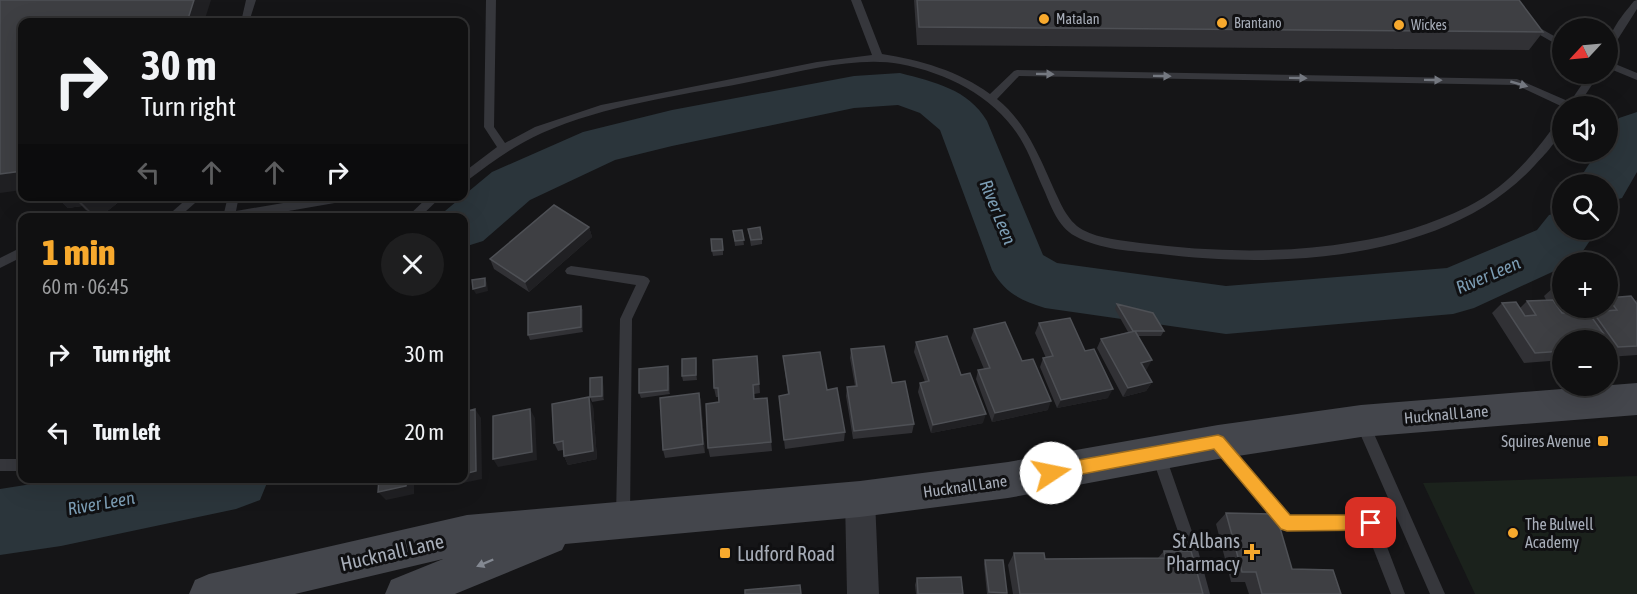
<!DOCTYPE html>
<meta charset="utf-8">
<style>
body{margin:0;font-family:"Asap Condensed",sans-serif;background:#1e1e1f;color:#f1f3f6;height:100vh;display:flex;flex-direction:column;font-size:22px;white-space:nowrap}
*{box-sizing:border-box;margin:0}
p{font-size:20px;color:#9c9d9f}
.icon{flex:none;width:33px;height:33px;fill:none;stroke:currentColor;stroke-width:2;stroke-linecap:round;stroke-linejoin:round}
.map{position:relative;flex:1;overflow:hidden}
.side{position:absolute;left:18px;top:213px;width:450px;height:270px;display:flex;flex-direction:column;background:#101011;border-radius:12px;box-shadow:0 6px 24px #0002,0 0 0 2px #303031}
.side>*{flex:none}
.top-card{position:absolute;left:18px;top:18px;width:450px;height:183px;border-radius:12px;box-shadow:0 6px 24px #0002,0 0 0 2px #303031;background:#101011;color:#f1f3f6;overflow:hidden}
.needle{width:39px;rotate:244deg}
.controls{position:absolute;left:1552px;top:18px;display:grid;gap:12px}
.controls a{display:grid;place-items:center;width:66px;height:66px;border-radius:50%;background:#101011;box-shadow:0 6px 24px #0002,0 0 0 2px #303031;font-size:30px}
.pin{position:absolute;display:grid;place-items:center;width:51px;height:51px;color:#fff;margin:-26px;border-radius:12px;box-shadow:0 3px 9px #0006}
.me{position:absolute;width:66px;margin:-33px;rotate:79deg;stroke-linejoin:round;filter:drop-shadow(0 0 4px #0008)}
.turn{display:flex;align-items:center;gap:21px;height:126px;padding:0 24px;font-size:27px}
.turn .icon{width:78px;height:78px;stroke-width:2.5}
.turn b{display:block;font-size:42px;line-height:51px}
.lanes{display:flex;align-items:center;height:57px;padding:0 24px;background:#0003;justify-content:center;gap:30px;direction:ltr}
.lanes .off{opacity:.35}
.round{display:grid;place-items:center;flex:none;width:63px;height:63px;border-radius:32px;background:#1e1e1f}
.overview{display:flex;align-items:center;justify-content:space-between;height:102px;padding:0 24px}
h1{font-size:36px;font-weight:800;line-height:45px;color:#f7a92d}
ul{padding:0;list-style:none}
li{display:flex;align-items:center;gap:18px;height:78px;padding:0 24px}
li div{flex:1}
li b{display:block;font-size:22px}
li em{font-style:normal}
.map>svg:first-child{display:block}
.green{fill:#1b221c}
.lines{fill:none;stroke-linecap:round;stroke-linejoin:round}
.river{fill:#2b353b;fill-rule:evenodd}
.service{fill:#36373c;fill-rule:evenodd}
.minor{fill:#36373c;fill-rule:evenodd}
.secondary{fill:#44464c;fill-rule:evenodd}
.wall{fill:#313135}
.shaded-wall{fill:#202023}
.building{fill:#3e3f43;stroke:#4e5055;stroke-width:1.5}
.oneway{fill:#747880}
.oneway2{fill:#848992}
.route{fill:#f7a92d;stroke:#a16e1d;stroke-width:1.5}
.poi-dot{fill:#f7a92d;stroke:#101012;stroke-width:2}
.labels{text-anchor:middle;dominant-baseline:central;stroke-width:6;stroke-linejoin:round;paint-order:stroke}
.far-poi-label{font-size:14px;fill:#a7adb8;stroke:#101012;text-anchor:start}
.street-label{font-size:16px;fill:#a7adb8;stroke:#101012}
.poi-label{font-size:16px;fill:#a7adb8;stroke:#101012;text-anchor:end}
.water-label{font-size:18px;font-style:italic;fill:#7c9db4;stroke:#101012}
.near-poi-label{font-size:20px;fill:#a7adb8;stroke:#101012;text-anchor:end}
.near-street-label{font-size:20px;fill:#a7adb8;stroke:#101012}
</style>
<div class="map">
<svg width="1637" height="594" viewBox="0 0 1637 594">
<rect width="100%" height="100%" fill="#151517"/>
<path class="green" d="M1637 476V594H1475L1423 483Z"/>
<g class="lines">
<path class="river" d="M900 73C934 82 968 89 987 121L1043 255 1057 263 1226 286 1447 268 1537 230 1549 215 1563 211V230H1597L1577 260 1563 262V267L1474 308 1453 314 1226 334 1045 308C1020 300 1005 293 992 270L940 130 920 113 898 105 854 108 672 146 615 160 530 200 483 241 464 247V218H441L445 211 492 172 583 132 672 110 854 76Z
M1637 112V172L1622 198 1608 202V184H1576L1597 152H1608V134L1619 118Z
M70 478H269L260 500 236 509 61 546 0 555V489Z"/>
<path class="service" d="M246 0H256L249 22H241Z
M486 0H496L494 127 505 143 535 127 601 105 817 62 872 55 851 0H861L882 54C920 60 959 71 990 94L1014 71 1017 70 1517 79 1570 102 1589 74H1599L1578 106 1563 107 1516 85 1019 76 997 99C1032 127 1044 171 1064 210 1069 218 1074 225 1083 230 1100 239 1121 240 1140 243 1211 252 1283 254 1354 242 1394 236 1432 224 1467 207 1506 188 1535 154 1559 119L1563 118C1563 137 1547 152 1535 165 1448 261 1280 269 1161 254 1133 251 1100 250 1075 236 1058 227 1051 206 1044 190 1036 173 1030 154 1020 138 994 96 947 73 900 64 855 55 790 74 744 83 677 96 606 105 542 133 515 145 492 162 468 180L464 181V172L497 147 484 127Z
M1637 0V9L1611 50 1608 51C1608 31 1622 16 1634 1Z
M1529 22 1563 41V48L1526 27V23Z
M1608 61 1637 73V80L1608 68Z
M190 196H203L178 218H165Z
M228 196H239L236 211 324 196H357L352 200 248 218H214L215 215 224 213Z
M429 196H442L419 218H406Z
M22 247V257L0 268V258Z
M571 266 644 276 648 278 650 281 632 319 630 517 628 522 623 524 618 522 616 517 620 319 636 285 567 274 565 271 567 268Z
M1362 416 1367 418 1445 594H1430L1355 422 1357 418Z
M1220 439 1225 441 1290 516H1371L1376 518 1405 594H1391L1366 530H1287L1282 528 1215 449 1213 445 1215 441Z
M1158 448 1163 450 1165 454 1196 543 1210 594H1196L1182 543 1151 454 1153 450Z
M0 459H22V471H0Z"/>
<path class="minor" d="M860 485 870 489 875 499 879 594H847L845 499 850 489Z"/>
<path class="secondary" d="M1637 383V415L1361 437 1218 459 1008 498 860 517 565 544 562 550 455 594H385L391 580 443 559 295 594H189L195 580 209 574 467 515 860 481 1008 462 1218 425 1361 405Z"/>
</g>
<path class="wall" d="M914 0H1519L1543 32 1529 50 917 45Z
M56 196H136L135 198 120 201 106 212 93 214 86 210 82 206 68 208Z
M589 227 592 237 529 292 494 269 490 259Z
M748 229 762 239V244L751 246Z
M742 230 744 245 735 246 733 231Z
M723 244V255L713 256 712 251Z
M1555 286H1563V308H1608V298L1635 301 1637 300V355L1608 357V340H1563V360L1524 363 1492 313 1502 303 1520 308 1527 301 1546 300 1544 296Z
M1117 304 1164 331 1161 336H1138L1147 369 1145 370 1152 382 1146 391 1123 397 1097 348 1101 339 1128 332 1115 309Z
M581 306 583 311V332L530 340 528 335Z
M1039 323 1085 351 1108 398 1057 408 1040 367 1043 358H1046L1035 333Z
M974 329 1022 361 1048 410 992 422 976 379 978 370 984 369 971 338Z
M916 342 961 375 983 423 931 433 918 392 920 383 925 382 914 352Z
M851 349 892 383 914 424 912 433 853 439 846 396 847 387 855 386 850 358Z
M757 356 760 393 754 394V399L767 398 772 451 710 457 708 448 719 402 718 397H716L714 388Z
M783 356 827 390 845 432 844 441 785 449 779 396 788 395Z
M697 363V380L683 381 682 376Z
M668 366 669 371 670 394 641 398 639 393Z
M603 382 604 400 592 402 590 397Z
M699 393 701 402 705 453 665 458 663 450Z
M593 406 597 459 568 465 564 456 563 450 558 451 554 443Z
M1226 513 1292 569 1341 594H1249L1245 582H1231L1216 524Z
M1164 551 1203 594H1013L1008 565 1014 553 1045 559 1158 558Z
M985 560 1007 593V594H987L984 564Z
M917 578 963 594H916L915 585Z"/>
<path class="shaded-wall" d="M194 0H211L204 22H187Z
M22 171V190L0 193V174Z
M56 196H72L82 206 68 208Z
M81 196H136L135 198 120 201 106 212 93 214 76 197Z
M589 227 592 237 529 292 525 282Z
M485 278 487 283 488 291 476 294 473 289Z
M581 306 583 311V332L581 327Z
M696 358 697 363V380L696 375Z
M1152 360 1147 369 1136 372 1141 363Z
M668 366 669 371 670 394 668 390Z
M602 377 603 382 604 400 602 396Z
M1152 382 1146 391 1123 397 1128 388Z
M1113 389 1108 398 1057 408 1061 400Z
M699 393 701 402 705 453 703 444Z
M589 397 593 406 597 459 568 465 564 456Z
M1051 401 1048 410 992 422 995 413Z
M475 409 481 418 482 479 453 485 448 478H464V474Z
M530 409 535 418 537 460 498 467 493 459Z
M986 414 983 423 931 433 933 425Z
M407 478H448L414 485V494L386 500 378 492Z"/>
<path class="building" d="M0 0H194L187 22H22V171L0 174Z
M917 0H1519L1543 32 919 27Z
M554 205 589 227 525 282 490 259Z
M760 227 762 239 751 240 748 229Z
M742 230 744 240 735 241 733 231Z
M711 239H722L723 250 712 251Z
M485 278V286L473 289 472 280Z
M1555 286H1563V299Z
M1631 296 1637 304V346L1618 347 1590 308H1602L1604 311 1617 310 1608 298Z
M1553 300 1562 313H1573L1569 308H1585L1614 348H1608V340H1563V351L1535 353 1502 303 1516 302 1525 316 1536 315 1527 301Z
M1117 304 1153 313 1164 331H1133Z
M581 306V327L528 335V313Z
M1070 318 1085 351 1094 349 1113 389 1061 400 1043 358 1053 356 1039 323Z
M1005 322 1022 361 1033 359 1051 401 995 413 978 370 990 368 974 329Z
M1135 331 1152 360 1141 363 1152 382 1128 388 1101 339Z
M947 336 961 375 970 373 986 414 933 425 920 383 929 381 916 342Z
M884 346 892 383 905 381 914 424 854 431 847 387 857 386 851 349Z
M820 352 827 390 837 388 845 432 784 440 779 396 789 394 783 356Z
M757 356 759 384 753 385 754 399 767 398 771 442 708 448 706 404 719 402 718 388H714L713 360Z
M696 358V375L682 376V359Z
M668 366V390L639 393V369Z
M602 377V396L590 397V378Z
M699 393 703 444 663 450 660 398Z
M589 397 593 451 564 456 563 441 554 443 552 404Z
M475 409 476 471 464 474V412Z
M530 409 532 452 493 459V416Z
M379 478H407L406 486 378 492Z
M1226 513 1276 514 1292 569 1333 570 1341 594H1262L1256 572H1242Z
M1164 551H1191L1203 594H1020L1014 553H1044L1045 559 1165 558Z
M985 560H1003L1007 593 989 592Z
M961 577 963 594H918L917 578Z
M800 585 801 594H745V590Z"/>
<defs><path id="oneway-solid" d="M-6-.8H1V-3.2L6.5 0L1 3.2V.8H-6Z" transform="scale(1.5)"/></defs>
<g class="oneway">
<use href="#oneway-solid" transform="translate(1045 74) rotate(1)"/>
<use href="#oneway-solid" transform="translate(1162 76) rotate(1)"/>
<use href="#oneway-solid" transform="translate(1298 78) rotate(1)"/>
<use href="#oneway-solid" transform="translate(1433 80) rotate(1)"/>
<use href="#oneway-solid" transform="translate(1519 84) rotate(16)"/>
</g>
<use class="oneway2" href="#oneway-solid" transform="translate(485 563) rotate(157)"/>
<path class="route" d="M1218 435 1223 437 1290 515H1371L1376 517 1379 523 1376 528 1371 530 1287 531 1281 529 1214 449 1051 480 1045 478 1043 473 1045 468 1051 465Z"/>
<g class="poi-dot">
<circle cx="1044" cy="19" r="6"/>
<circle cx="1222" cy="23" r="6"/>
<circle cx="1399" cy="25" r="6"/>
<rect x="1597" y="435" width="12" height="12" rx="3"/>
<circle cx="1513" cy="533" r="6"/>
<path d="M1249 543h6v6h6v6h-6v6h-6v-6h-6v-6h6z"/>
<rect x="719" y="547" width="12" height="12" rx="3"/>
</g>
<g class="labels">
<g class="far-poi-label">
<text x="1056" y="19">Matalan</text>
<text x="1234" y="23">Brantano</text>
<text x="1411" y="25">Wickes</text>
</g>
<g class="street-label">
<text transform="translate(1446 414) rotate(-5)">Hucknall Lane</text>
<text transform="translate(965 486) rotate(-8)">Hucknall Lane</text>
</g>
<g class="poi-label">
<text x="1591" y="441">Squires Avenue</text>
<text x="1525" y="524" text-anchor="start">The Bulwell<tspan x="1525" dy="18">Academy</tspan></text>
</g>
<g class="water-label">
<text transform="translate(998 212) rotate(68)">River Leen</text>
<text transform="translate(1488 275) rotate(-23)">River Leen</text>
<text transform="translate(101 503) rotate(-10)">River Leen</text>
</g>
<g class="near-poi-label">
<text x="1240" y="540">St Albans<tspan x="1240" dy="23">Pharmacy</tspan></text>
<text x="737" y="553" text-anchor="start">Ludford Road</text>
</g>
<g class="near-street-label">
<text transform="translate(392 552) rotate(-13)">Hucknall Lane</text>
</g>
</g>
</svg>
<div class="controls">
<a><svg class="needle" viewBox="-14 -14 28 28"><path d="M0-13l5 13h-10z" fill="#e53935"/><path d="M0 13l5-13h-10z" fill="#9c9d9f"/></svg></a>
<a><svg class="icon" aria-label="sound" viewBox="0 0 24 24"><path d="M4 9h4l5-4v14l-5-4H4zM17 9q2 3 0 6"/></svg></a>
<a><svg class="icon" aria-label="search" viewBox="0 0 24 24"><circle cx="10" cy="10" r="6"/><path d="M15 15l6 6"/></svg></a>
<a>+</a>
<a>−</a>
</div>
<div class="pin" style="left:1371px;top:523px;background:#d93025"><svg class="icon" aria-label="arrive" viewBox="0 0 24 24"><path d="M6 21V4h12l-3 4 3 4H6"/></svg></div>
<svg class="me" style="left:1051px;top:473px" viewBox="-20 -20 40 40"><circle r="19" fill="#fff"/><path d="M0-13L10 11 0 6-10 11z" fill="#f7a92d"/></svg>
<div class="top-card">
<div class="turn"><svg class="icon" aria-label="right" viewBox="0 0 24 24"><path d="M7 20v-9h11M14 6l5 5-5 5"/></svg><div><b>30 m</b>Turn right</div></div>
<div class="lanes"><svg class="icon off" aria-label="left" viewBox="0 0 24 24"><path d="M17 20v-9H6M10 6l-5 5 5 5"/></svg><svg class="icon off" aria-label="ahead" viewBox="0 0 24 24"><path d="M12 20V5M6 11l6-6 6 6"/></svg><svg class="icon off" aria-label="ahead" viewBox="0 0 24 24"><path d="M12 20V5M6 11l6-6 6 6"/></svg><svg class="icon" aria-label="right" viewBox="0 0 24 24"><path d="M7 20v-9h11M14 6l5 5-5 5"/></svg></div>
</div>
<section class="side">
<div class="overview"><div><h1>1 min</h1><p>60 m · 06:45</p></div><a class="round"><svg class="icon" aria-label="close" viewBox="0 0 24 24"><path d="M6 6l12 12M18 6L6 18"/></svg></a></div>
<ul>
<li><svg class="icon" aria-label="right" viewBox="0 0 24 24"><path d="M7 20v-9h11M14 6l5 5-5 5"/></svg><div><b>Turn right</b></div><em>30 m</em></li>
<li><svg class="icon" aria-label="left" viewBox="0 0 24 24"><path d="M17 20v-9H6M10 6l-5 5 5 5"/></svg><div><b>Turn left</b></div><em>20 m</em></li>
</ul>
</section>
</div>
